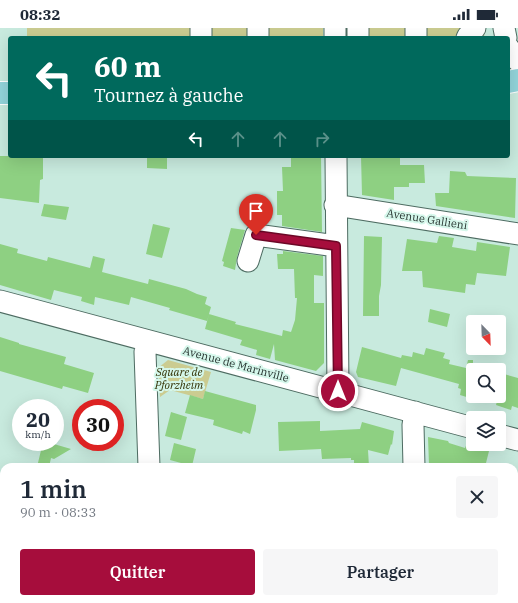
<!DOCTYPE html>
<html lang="fr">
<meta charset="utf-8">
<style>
body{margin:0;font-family:"IBM Plex Serif",serif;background:#f6f6f7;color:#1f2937;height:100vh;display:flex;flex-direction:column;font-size:15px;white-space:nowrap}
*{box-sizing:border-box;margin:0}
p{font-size:13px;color:#747a83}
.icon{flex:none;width:22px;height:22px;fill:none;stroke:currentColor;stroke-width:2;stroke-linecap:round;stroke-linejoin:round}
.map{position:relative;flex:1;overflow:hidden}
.drawer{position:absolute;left:0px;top:435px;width:518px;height:140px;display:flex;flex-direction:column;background:#fff;border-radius:12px 12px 0 0;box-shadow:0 4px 16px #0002}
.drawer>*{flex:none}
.hud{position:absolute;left:8px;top:8px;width:502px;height:122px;border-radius:4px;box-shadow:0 4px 16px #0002;background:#00695c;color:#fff;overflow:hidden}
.needle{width:26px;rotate:157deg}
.buttons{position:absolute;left:466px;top:287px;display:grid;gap:8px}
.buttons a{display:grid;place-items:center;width:40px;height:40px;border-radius:4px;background:#fff;box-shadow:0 4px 16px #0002;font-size:20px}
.speed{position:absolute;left:12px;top:371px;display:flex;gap:8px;font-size:20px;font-weight:700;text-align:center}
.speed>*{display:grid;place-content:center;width:52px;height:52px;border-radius:50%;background:#fff;box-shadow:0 4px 16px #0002;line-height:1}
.speed small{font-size:10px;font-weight:400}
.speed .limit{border:6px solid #d22;background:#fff;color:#111}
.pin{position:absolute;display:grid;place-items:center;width:34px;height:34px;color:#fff;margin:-41px -17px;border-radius:50% 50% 50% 0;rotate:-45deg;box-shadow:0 0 4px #0007}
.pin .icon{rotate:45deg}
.me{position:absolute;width:44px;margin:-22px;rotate:0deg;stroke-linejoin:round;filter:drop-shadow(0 0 3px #0008)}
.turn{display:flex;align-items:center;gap:14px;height:84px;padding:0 20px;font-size:18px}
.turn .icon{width:52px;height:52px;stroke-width:2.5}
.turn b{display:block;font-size:28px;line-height:34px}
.lanes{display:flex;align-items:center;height:38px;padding:0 20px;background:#0003;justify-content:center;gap:20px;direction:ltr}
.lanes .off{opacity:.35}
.round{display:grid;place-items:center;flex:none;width:42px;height:42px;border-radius:4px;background:#f6f6f7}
.head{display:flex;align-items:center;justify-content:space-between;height:68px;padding:0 20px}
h1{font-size:24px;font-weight:600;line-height:30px}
.primary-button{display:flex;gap:8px;margin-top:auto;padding:8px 20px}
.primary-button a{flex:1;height:46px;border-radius:4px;background:#a60d3c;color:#fff;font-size:16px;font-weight:600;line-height:46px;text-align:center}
.primary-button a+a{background:#f6f6f7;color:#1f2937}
.status{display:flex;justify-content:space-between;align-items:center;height:28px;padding:0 20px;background:#fff;direction:ltr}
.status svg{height:11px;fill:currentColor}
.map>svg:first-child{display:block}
.green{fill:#cbcc91}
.building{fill:#8ed082}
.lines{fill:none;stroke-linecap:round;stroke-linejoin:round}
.minor-casing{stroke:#4e6c62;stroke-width:23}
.major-casing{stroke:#fff;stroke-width:24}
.minor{stroke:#fff;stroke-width:21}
.major{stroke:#92d4da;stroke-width:22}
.route-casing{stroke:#6c0827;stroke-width:10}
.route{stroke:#a60d3c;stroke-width:7}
.labels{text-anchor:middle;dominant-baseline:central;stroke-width:4;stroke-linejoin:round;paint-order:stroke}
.street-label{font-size:11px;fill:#273430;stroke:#d5f7eb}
.park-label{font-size:11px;font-style:italic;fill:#333205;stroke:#d5f7eb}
</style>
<div class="status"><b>08:32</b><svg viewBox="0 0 49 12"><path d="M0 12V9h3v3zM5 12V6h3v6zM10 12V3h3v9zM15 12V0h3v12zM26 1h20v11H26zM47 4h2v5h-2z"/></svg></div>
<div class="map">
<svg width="518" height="575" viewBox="0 0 518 575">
<rect width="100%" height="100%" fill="#c8eade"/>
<path class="green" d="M27 0H323V10H27Z
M346 0H485L484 10H346Z
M168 332 211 344 203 371 170 362 160 369 158 340Z"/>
<path class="building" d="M0 128H43V151L40 152 39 175 0 170Z
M147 128H167V141L147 140Z
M291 128H321L322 204 282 198V187H277V163H283L282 139H291Z
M361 128H400V137H424L425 155H409V159H394V172L362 167Z
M450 143 465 144 467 148 516 150 515 190 436 178 435 165H449Z
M44 176 69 179 66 192 41 188Z
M153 196 170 200 162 230 146 226Z
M231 200 245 202 237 229 235 242 223 238 224 234 222 233Z
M364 208 382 209 381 257 379 268V288H363Z
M439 208 454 210 452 219 476 223 477 214 510 219 506 248 477 245 475 257 466 256 465 265 423 259 422 243H402L407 211 437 215Z
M0 216 18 221 17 225 47 233 48 229 90 240 93 228 105 231 102 244 148 256 149 251 186 261 197 266 207 269 205 276 211 279 207 293 169 282 170 280 131 269 129 277 95 269 94 277 81 273 82 269 54 262 51 272 0 257Z
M283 223 323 228V248L314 247V275H324V335L316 343 275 332 274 316 270 331 256 327 257 322 240 317 242 312 205 301 209 286 236 294 235 296 282 308 283 302 291 304 295 292 297 270H295L294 241H278L277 226H283Z
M430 281 450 286 447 299 428 294Z
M0 309 19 315V316L66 329 64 336 94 345 88 365 63 358 62 361 0 343Z
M362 319 401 330 402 327 412 329 413 324 424 327 426 320 445 325 443 330 450 332 449 336 466 340 468 332H473V371L460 367 461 361 458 360 459 356 401 340 396 358 358 349 356 344Z
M504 346 518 350V380L512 378 511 382 496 377Z
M205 363 256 377V382L250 406 243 403 242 406 213 397 214 392 185 385 190 367 203 371Z
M171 384 187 389 181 412 165 408Z
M320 393V403L360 401 362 394 394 403 392 417 391 416 388 427 368 422 369 439H354V432H351V430L322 431 321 421 279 423 278 394Z
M428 409 448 413 449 415 465 420 468 413 473 414V416H480L490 419 485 439H437L429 437Z
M43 414H47L71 421 54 431 51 430 49 439H37Z
M174 415 196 421 192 438 170 432Z"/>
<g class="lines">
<defs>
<path id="minor" d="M201 0V10
M258 0V10
M335 0V10
M504 0 506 10
M358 10V0
M416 10V0
M467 10 468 8 475 0
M508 19 518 33
M336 128 338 363
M335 177 518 206
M248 233 256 207 336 218
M0 273 473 400
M147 313 145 324 149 439
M499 407 518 412
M414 439 413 397 415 384
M0 511 4 512
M152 571 153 575
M202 571 215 575
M419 571V575"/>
<path id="major" d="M508 54 518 52
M0 65H10"/>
</defs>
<use href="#minor" class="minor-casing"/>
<use href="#major" class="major-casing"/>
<use href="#minor" class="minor"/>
<use href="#major" class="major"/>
</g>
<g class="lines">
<defs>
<path id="route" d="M256 207 336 218 338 363"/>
</defs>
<use href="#route" class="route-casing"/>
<use href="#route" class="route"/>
</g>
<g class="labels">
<g class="street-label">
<text transform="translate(427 191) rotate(9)">Avenue Gallieni</text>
<text transform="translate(236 336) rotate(15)">Avenue de Marinville</text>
</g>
<g class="park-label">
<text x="179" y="344">Square de<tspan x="179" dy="13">Pforzheim</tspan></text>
</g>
</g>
</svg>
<div class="buttons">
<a><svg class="needle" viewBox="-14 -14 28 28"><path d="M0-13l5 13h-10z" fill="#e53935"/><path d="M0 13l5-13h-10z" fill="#747a83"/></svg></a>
<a><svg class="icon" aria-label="search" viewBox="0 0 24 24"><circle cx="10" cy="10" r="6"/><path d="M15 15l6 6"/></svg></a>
<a><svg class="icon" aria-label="layers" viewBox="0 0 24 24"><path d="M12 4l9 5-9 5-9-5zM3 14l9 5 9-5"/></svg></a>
</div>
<div class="speed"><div>20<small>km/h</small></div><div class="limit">30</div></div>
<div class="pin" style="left:256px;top:207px;background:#d93025"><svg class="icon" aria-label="arrive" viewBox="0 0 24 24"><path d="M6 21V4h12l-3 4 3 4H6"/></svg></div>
<svg class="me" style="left:338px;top:363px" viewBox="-20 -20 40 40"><circle r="17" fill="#a60d3c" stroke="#fff" stroke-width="3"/><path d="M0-11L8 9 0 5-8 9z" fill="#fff"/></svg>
<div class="hud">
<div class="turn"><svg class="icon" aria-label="left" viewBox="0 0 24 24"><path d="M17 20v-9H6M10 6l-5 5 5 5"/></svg><div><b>60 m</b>Tournez à gauche</div></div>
<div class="lanes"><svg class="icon" aria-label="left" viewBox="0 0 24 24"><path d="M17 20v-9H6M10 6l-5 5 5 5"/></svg><svg class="icon off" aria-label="ahead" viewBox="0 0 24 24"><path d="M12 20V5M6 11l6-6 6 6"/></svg><svg class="icon off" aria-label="ahead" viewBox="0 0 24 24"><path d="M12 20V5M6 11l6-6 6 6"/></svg><svg class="icon off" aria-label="right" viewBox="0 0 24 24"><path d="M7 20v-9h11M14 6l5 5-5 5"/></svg></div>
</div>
<section class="drawer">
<div class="head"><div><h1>1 min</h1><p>90 m · 08:33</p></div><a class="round"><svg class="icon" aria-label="close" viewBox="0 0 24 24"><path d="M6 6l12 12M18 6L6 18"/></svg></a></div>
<div class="primary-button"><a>Quitter</a><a>Partager</a></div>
</section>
</div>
